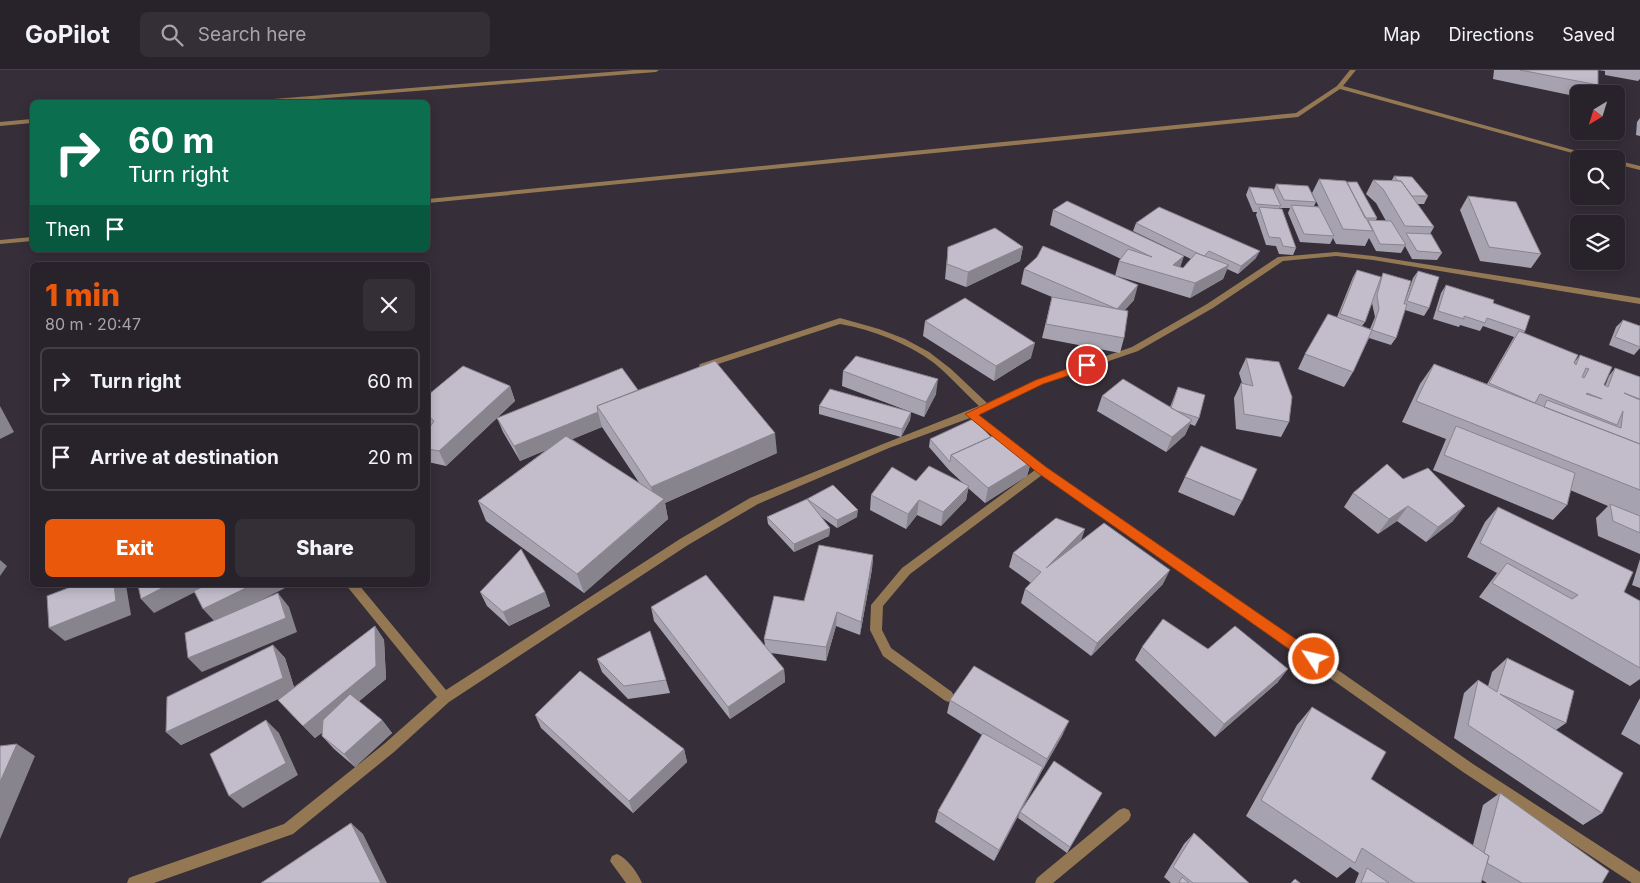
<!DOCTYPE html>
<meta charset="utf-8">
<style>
body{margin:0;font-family:Inter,sans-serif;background:#342f36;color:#f1f3f6;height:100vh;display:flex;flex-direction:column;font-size:19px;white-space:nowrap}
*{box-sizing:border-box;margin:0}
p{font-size:16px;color:#a5a4a8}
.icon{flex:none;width:28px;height:28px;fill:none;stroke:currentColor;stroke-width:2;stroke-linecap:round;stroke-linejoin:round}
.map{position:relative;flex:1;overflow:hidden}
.sheet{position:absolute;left:30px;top:192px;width:400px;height:325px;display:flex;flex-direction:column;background:#28222a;border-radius:8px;box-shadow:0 2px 12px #0003,0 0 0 1px #443f47}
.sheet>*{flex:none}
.hud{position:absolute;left:30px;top:30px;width:400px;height:152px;border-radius:8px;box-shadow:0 2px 12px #0003,0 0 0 1px #443f47;background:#0b6e4f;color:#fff;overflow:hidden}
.needle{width:32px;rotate:218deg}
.controls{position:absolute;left:1570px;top:15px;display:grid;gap:10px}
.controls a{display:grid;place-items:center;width:55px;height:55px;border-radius:8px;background:#28222a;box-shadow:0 2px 12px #0003,0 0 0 1px #443f47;font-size:25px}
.pin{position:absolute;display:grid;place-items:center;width:42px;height:42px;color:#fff;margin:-21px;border:2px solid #fff;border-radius:50%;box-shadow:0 1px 5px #0007}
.me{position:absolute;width:55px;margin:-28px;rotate:305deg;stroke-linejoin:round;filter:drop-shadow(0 0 4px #0008)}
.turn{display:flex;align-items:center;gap:18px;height:105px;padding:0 15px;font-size:22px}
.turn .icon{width:65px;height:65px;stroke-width:2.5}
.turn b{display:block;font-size:35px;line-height:42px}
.then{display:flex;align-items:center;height:48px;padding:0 15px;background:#0003;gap:10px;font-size:19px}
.round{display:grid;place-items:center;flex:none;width:52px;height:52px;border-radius:8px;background:#342f36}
.overview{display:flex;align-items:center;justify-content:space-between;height:85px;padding:0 15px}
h1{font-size:30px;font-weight:800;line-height:38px;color:#ea580c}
.button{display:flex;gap:10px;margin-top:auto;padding:10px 15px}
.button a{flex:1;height:58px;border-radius:8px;background:#ea580c;color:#fff;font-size:20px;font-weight:800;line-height:58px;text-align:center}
.button a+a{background:#342f36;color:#f1f3f6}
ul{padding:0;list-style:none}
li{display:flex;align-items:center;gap:15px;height:68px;margin:0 10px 8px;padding:0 5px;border:2px solid #443f47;border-radius:8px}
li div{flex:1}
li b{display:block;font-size:19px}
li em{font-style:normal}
header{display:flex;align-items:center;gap:30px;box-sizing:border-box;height:70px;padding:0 25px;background:#28222a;border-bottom:1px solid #443f47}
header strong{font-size:24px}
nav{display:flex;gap:28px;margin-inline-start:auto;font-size:18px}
.search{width:350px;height:45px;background:#342f36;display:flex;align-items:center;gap:12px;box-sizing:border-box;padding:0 18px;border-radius:8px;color:#a5a4a8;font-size:19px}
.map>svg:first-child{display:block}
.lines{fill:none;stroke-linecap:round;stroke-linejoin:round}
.minor{fill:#947853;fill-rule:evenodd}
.wall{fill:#a7a2af;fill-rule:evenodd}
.shaded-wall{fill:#88848e}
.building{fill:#c2bccb;stroke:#88848e;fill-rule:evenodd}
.route{fill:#ea580c;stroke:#983908}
</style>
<header>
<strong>GoPilot</strong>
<div class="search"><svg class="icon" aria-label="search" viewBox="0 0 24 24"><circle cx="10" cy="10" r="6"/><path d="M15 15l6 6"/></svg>Search here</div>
<nav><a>Map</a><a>Directions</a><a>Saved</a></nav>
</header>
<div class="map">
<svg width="1640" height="813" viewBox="0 0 1640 813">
<rect width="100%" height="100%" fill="#362e38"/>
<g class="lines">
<path class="minor" d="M634 0H659L656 2 278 32H258L261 30Z
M1350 0H1356L1343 16 1606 89H1594L1340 19 1298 47 428 133V129L1296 43 1337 16Z
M32 49V53L0 56V52Z
M1616 90 1640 96V100L1616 94Z
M32 167V171L0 174V170Z
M1336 182 1373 186 1640 228V234L1373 190 1336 186 1283 191 1213 238 1138 281 1042 314 978 345 1046 397 1473 694 1640 802V813H1632L1463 702 1042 405 910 504 883 536 882 560 891 578 952 622 954 626 952 630 948 632 944 630 883 586 870 560 871 535 902 498 1035 400 970 348 889 378 758 434 688 475 449 632 394 682 293 764 154 813H127L129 808 134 806 284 754 384 674 437 627 346 515H359L446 620 680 469 750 428 883 374 979 336C964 322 950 306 934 293 907 273 873 260 840 254L706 298H700L699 296 700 294 840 248 879 259 905 269 929 282 951 299 987 333 1036 310 1132 277 1207 234 1278 187Z
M1124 738 1129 740 1131 745 1129 750 1053 813H1035L1037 808 1119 740Z
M617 784C627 788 638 803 642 813H626L610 791 612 786Z"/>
</g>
<path class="wall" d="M1494 0H1640V9L1638 11 1605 5V1L1598 0V15L1593 24H1579V27L1493 9Z
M1640 48V66L1636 65 1637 52Z
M1394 106 1428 126 1424 134H1417L1434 157 1430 164 1442 183 1437 190 1412 189 1405 176 1401 183 1376 181 1369 168 1365 176 1336 174 1333 168 1330 174 1300 172 1288 143 1290 138H1280V137L1279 139 1296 178 1293 185 1279 184 1276 176 1266 175 1256 145 1257 142H1253L1246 125 1249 117 1274 120 1276 114 1316 132 1314 136 1319 137 1312 123 1319 109 1377 148 1376 150 1386 151 1376 133 1366 124 1373 110H1392Z
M1468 126 1541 184 1531 198 1480 191 1460 140Z
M1053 140 1183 198 1191 189 1133 161 1136 153 1256 188 1238 204 1227 199 1223 209 1190 228 1117 206 1134 230 1124 241V268L1120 283 1042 268 1052 227 1021 214 1024 199 1115 206 1119 191 1121 189 1050 155Z
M948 177H1023L1020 191 966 217 945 209Z
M1357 200 1381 208 1383 203 1404 234 1413 208 1418 201 1429 238 1424 246 1405 240 1396 268 1391 275 1369 268 1353 302 1344 317 1298 299 1305 284 1337 247 1353 207ZM1372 233 1375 247 1370 259 1362 256 1365 252Z
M1446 215 1493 233 1525 261 1524 263 1574 293 1580 285 1604 315 1605 316 1609 306 1615 298 1640 307V484L1598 466 1596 448 1608 436 1570 420 1567 435 1553 450 1433 400 1446 369 1402 352 1420 314 1434 294 1487 314 1514 267 1483 256 1480 261 1460 255 1459 257 1433 249 1441 223Z
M1623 250 1640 256V278L1634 285 1609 275 1616 257Z
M925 251 1031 288 994 311 923 266Z
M1246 288 1289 352 1281 367 1236 359 1234 328 1241 313H1242L1239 303Z
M843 301 936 324 924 347 842 316Z
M510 316 515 331 446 396 428 392V360L430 356 428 353V325Z
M1178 317 1199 348 1195 356 1190 354 1185 365 1166 382 1097 341 1102 326 1170 337Z
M638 320 777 383 665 433 668 449 584 523 486 451 478 431 546 380 520 391 503 362 497 348ZM602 357 640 414 572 369Z
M819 336 911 342 910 350 901 367 819 344Z
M991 367 1031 392 1027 406 985 433 968 418 966 430 941 456 917 445 906 459 870 440 871 425 916 411 963 413 949 400 929 377 930 369Z
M1185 407 1242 431 1234 446 1178 422Z
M1403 409 1453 451 1426 472 1397 451 1378 464 1344 437 1353 423Z
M807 430 857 447 837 458 820 446 830 458 829 466 794 482 768 454 767 447Z
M1498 437 1624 522 1640 531V609L1630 616 1479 527 1497 503 1467 487 1485 452Z
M1081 471 1163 514 1091 586 1021 533 1025 519 1031 513 1009 497 1013 483Z
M873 485 872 499 860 565 836 556 826 591 771 583 784 599 785 612 730 649 654 551 651 537 765 575 764 569 804 531Z
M1640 489V518L1632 515Z
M480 522H545L550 536 509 556 487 536Z
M375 556 384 570 386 609 359 631 382 650 392 663 355 697 334 679 322 666 323 662 315 668 278 630 280 628 181 675 166 662 273 575 285 588 294 617Z
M1142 577 1208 579 1278 612 1215 667 1135 590Z
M1507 588 1566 653 1556 660 1602 743 1583 755 1454 668 1464 623 1478 610 1488 616 1492 602Z
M597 589 666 610 670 623 628 629 602 602Z
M1640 628V675L1621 664Z
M950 630 1063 664 1042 701 1020 742 1102 723 1067 783 1018 748 1020 742 994 791 935 752 938 741 982 665 947 643Z
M1312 637 1371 709 1473 775 1483 735 1500 723 1602 813H1487L1482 810 1481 813H1355L1359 803 1350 797 1337 808 1246 746 1297 655Z
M535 645 684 679 687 692 633 743 541 658Z
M1194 763 1249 813H1171L1164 807 1184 774Z"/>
<path class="shaded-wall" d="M1023 177 1020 191 966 217 968 202Z
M1260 181 1256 188 1238 204 1241 196Z
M1184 186 1179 201 1173 195Z
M1229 195 1223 209 1190 228 1195 213Z
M1138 215 1134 230 1112 254 1117 239Z
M1035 273 1031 288 994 311 996 296Z
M938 309 936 324 924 347 926 332Z
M510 316 515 331 446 396 439 381Z
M0 336 14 362 0 369Z
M598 342 602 357 520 391 514 376Z
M911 342 910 350 901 367 902 359Z
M1192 350 1185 365 1166 382 1172 367Z
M775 363 777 383 665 433 668 449 584 523 577 504 656 437 651 417Z
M1031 392 1027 406 985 433 988 418Z
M969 416 966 430 941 456 943 442Z
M919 430 917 445 906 459 908 444Z
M1408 436 1397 451 1378 464 1389 449Z
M1465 436 1453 451 1426 472 1438 457Z
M858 440 857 447 837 458V450Z
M830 458 829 466 794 482V474Z
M1085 459 1080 474 1046 498Z
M873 485 872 499 860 565 861 552Z
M0 490 7 496 0 506Z
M1170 500 1163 514 1091 586 1097 573Z
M114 515H126L131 545 65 571 49 558Z
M168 515H209L154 543 141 529Z
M252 515H291L216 553 203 539Z
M545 522 550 536 509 556 503 542Z
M278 523 289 537 297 562 202 602 188 588Z
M837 542 836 556 826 591V577Z
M375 556 384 570 386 609 315 668 303 656Z
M273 575 285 588 295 621 181 675 166 662Z
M784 599 785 612 730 649 728 637Z
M1288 599 1278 612 1215 667 1224 654Z
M266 650 279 663 298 705 243 738 229 726Z
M382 650 392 663 355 697 344 684Z
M1069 651 1063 664 1042 701 1047 689Z
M17 674 35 686 0 769V712Z
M684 679 687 692 633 743 629 731Z
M1043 697 1038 709 994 791 999 780Z
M351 753 363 764 387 813H381Z"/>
<path class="building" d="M1520 0H1598V15Z
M1394 106 1412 107 1428 126H1412L1401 111H1398Z
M1319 109 1346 111 1373 161 1343 159Z
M1373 110 1401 111 1434 157 1405 156 1383 119Z
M1347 112H1357L1377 148H1365Z
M1276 114 1308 116 1316 132 1284 130Z
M1249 117 1273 119 1281 136 1256 134Z
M1468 126 1516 132 1541 184 1489 177Z
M1067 131 1184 186 1173 195 1183 198 1196 183 1229 195 1195 213 1119 191 1128 179 1152 187 1053 140Z
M1291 135 1319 137 1334 166 1304 164Z
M1159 137 1260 181 1241 196 1209 181 1204 186 1197 183 1136 153Z
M1259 137 1282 139 1296 178 1283 176 1280 168 1269 167Z
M1368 150 1391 151 1406 175 1380 174Z
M995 158 1023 177 968 202 947 194 948 177Z
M1406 163 1431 164 1442 183 1417 181Z
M1043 176 1138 215 1117 239 1024 199 1037 187Z
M1357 200 1381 207 1365 252 1340 244Z
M1418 201 1439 207 1429 238 1407 231Z
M1383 203 1411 211 1404 234H1407L1396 268 1372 260 1379 239 1377 225Z
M1446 215 1494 230 1493 233 1530 246 1525 261 1487 248 1485 253 1464 246V249L1438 241Z
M1052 227 1128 241 1124 268 1046 254Z
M965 228 1035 273 996 296 925 251Z
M1328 244 1372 260 1353 302 1305 284Z
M1623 250 1640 256V277L1615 267Z
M1519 261 1578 285 1574 293 1576 295 1580 285 1612 297 1604 315 1608 317 1615 298 1640 307V329L1624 323 1640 330V374L1544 337 1547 330 1621 358 1623 341 1617 355 1540 324 1535 333 1489 313ZM1586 298 1589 299 1584 308 1582 307ZM1587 323 1602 329 1586 324Z
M856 286 938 309 926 332 843 301Z
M1246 288 1279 292 1292 327 1289 352 1244 344 1241 313 1253 316Z
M715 291 775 363 651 417 597 336Z
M1434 294 1640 374V420L1416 331Z
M463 296 510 316 439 381 428 379V360L434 351 428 345V325Z
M622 298 638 320 597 336 598 342 514 376 497 348Z
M1123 309 1192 350 1172 367 1102 326Z
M1178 317 1205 325 1199 348 1177 341 1171 338Z
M830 319 911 342 902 359 819 336Z
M973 349 991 367 951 385 950 392 930 369Z
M1456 356 1575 403 1567 435 1444 385Z
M997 364 1031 392 988 418 951 385Z
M566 366 664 429 577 504 478 431Z
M1201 376 1257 399 1242 431 1185 407Z
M1387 394 1403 409 1428 398 1465 436 1438 457 1408 436 1389 449 1353 423Z
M929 396 969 416 943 442 919 430 908 444 871 425 892 397 916 411Z
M833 415 858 440 837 450 807 429Z
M807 429 830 458 794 474 767 447Z
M1610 434 1640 446V463L1613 451Z
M1498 437 1633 502 1624 522 1640 531V598L1492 513 1507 493 1572 529 1578 525 1480 473Z
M1056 448 1085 459 1046 498 1104 453 1170 500 1097 573 1025 519 1041 502 1013 483Z
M819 475 873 485 861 552 837 542 826 577 764 569 774 526 804 531Z
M521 479 545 522 503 542 480 522Z
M706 505 784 599 728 637 651 537Z
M76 515H114L116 531 49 558 47 526Z
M138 515H168L141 529Z
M206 515H252L203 539 194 521Z
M278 523 286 548 188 588 185 563Z
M1163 549 1208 579 1235 556 1288 599 1224 654 1142 577Z
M375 556 376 596 303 656 278 630Z
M650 561 666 610 624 616 597 589Z
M273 575 283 608 166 662 167 627Z
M1507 588 1574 621 1566 653 1500 624 1623 703 1602 743 1468 655 1478 610 1497 622Z
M974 596 1069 651 1047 689 950 630Z
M580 601 684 679 629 731 535 645Z
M350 624 382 650 344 684 322 666 323 650Z
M1312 637 1386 682 1371 709 1489 786 1481 813H1415L1362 778 1355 793 1261 730Z
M266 650 286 693 229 726 210 684Z
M983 663 1043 697 999 780 938 741Z
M17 674 0 712V676Z
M1054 691 1102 723 1070 777 1020 742Z
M1500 723 1609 801 1602 813H1522L1487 793 1489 786 1484 783Z
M351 753 381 813H261Z
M1194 763 1249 813H1193L1173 797Z
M1367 798 1389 813H1361Z
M1182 807 1189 813H1179Z
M1295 809 1300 813H1291Z"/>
<path class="route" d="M1087 292 1091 293V298L1043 314 979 345 1046 397 1319 585 1320 589 1319 593H1309L1038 403 965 344 1036 310Z"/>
</svg>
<div class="controls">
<a><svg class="needle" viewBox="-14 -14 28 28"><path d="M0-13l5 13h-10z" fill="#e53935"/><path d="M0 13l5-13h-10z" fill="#a5a4a8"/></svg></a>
<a><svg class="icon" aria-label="search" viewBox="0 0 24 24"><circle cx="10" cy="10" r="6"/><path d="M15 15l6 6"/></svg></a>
<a><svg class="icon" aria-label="layers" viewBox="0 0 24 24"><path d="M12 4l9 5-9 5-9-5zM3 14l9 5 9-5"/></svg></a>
</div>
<div class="pin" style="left:1087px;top:295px;background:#d93025"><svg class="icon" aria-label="arrive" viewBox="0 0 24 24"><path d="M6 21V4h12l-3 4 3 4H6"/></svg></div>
<svg class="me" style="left:1314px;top:589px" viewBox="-20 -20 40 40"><circle r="17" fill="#ea580c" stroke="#fff" stroke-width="3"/><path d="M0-11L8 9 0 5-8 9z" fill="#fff"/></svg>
<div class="hud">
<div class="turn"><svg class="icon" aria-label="right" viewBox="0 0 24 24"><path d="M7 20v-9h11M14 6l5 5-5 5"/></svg><div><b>60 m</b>Turn right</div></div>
<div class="then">Then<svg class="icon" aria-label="arrive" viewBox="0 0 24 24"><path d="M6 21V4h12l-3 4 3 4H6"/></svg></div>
</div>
<section class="sheet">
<div class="overview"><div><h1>1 min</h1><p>80 m · 20:47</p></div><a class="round"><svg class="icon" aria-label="close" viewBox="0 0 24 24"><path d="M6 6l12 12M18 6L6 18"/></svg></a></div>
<ul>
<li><svg class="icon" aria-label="right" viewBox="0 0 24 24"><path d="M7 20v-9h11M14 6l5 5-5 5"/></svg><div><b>Turn right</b></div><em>60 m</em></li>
<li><svg class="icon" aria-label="arrive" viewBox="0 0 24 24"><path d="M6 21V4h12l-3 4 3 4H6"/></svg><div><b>Arrive at destination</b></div><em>20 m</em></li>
</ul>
<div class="button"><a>Exit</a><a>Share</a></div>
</section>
</div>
